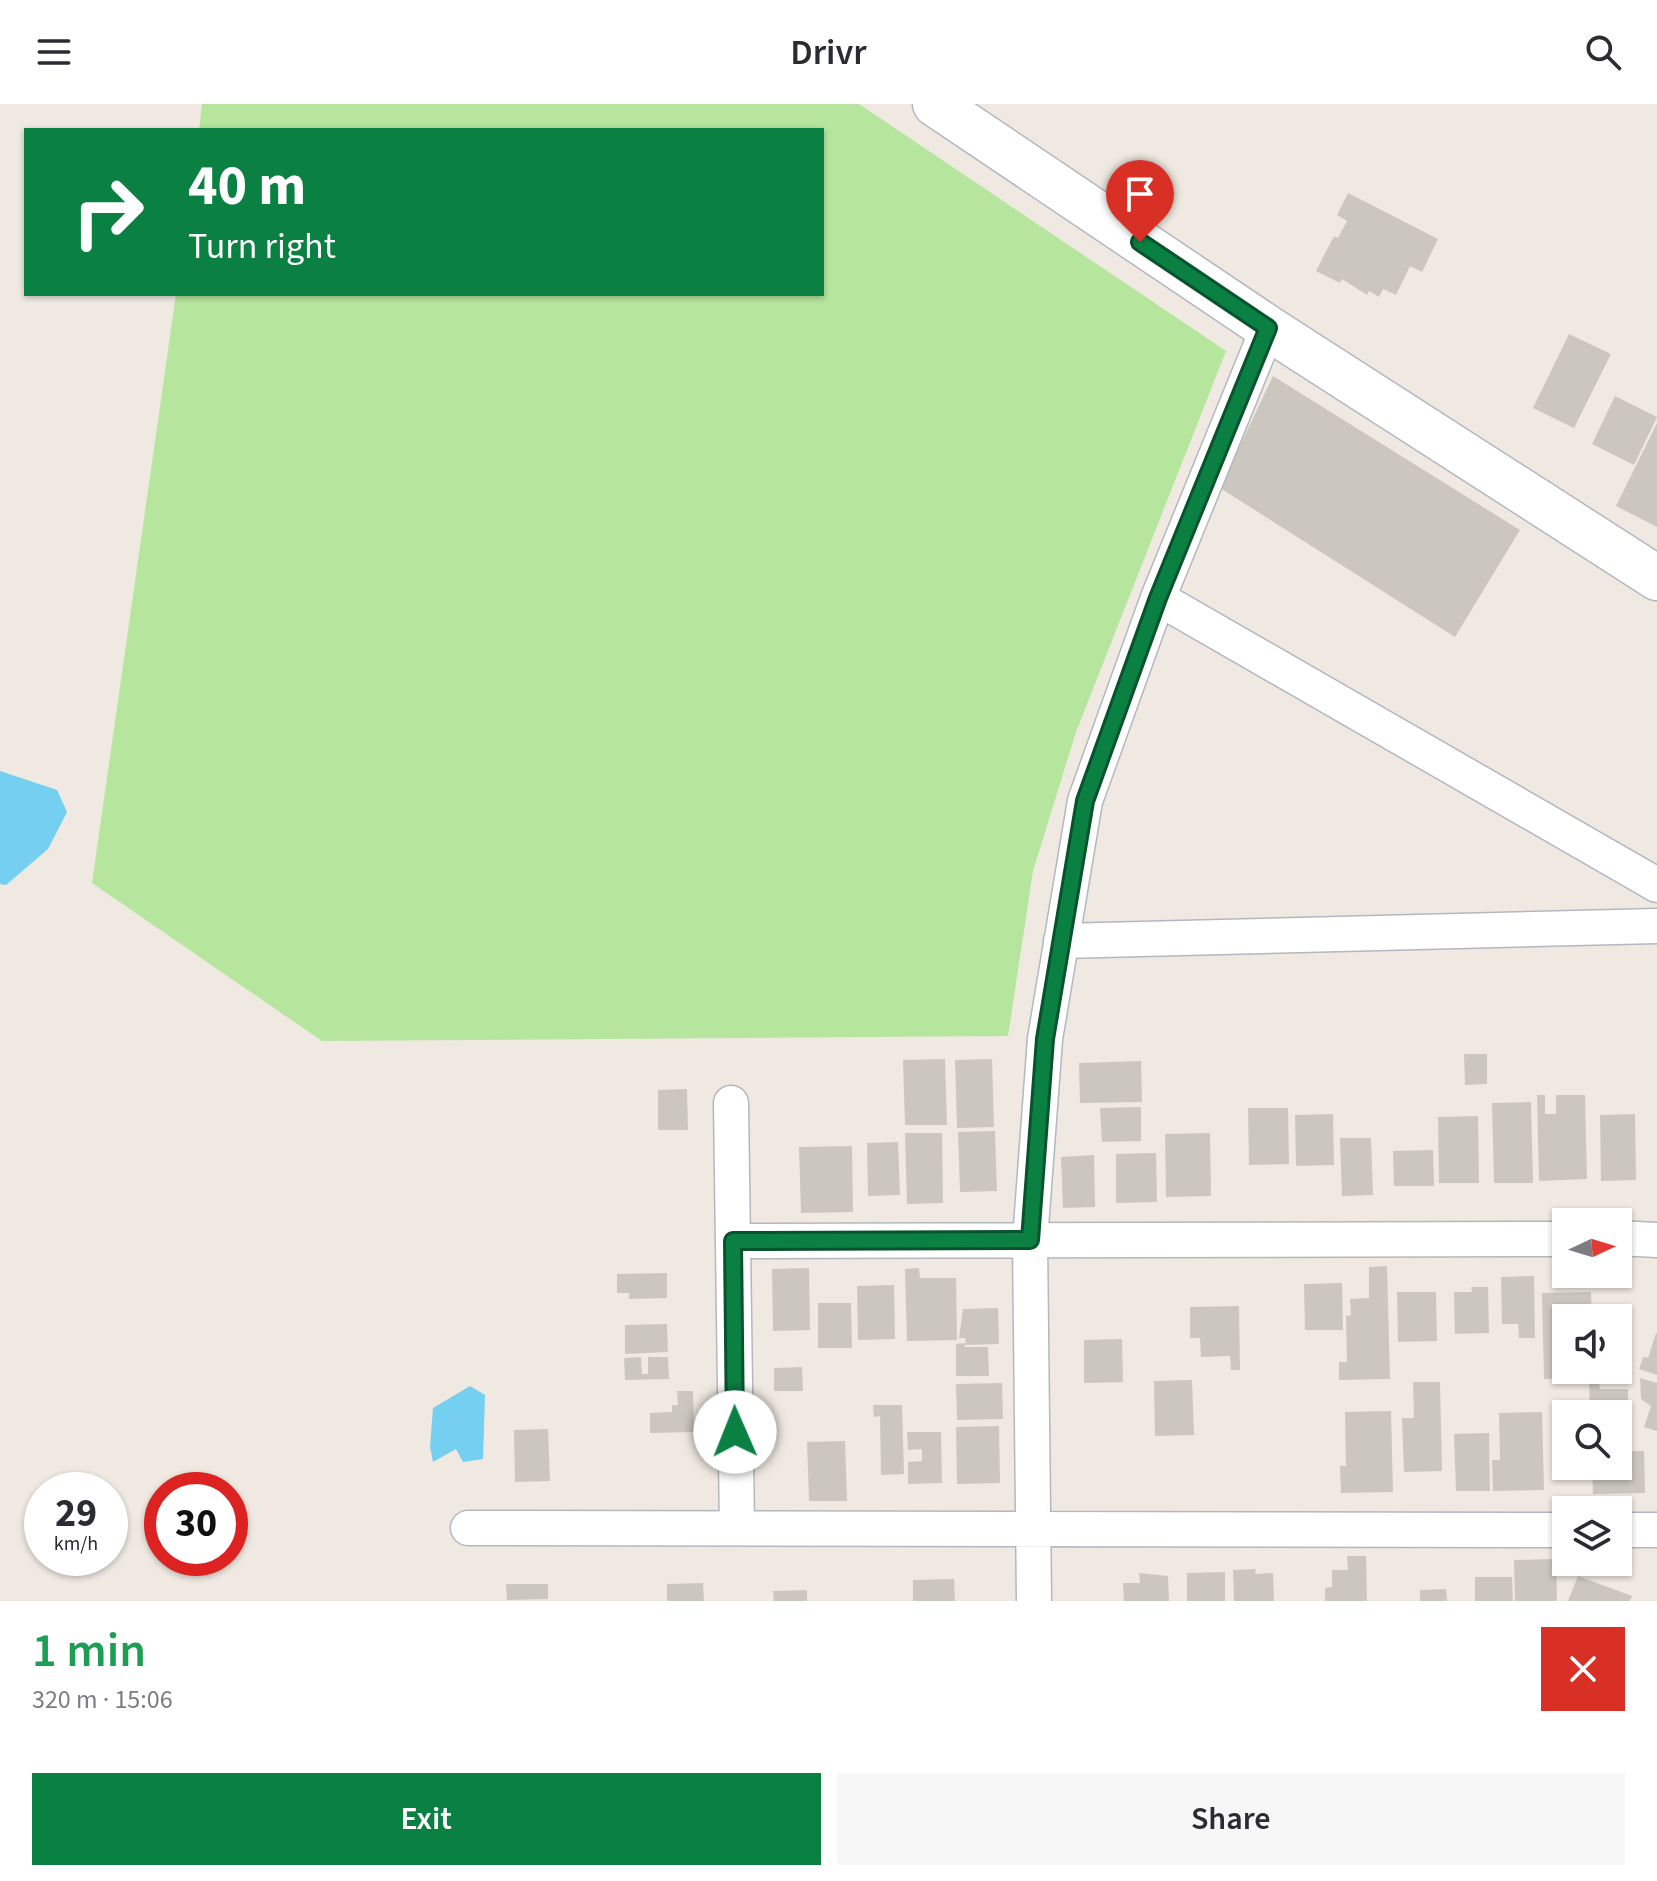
<!DOCTYPE html>
<meta charset="utf-8">
<style>
body{margin:0;font-family:"Source Sans 3",sans-serif;background:#f7f7f7;color:#2b2b33;height:100vh;display:flex;flex-direction:column;font-size:30px;white-space:nowrap}
*{box-sizing:border-box;margin:0}
p{font-size:26px;color:#7c7c81}
.icon{flex:none;width:44px;height:44px;fill:none;stroke:currentColor;stroke-width:2;stroke-linecap:round;stroke-linejoin:round}
.map{position:relative;height:1497px;overflow:hidden}
.details{display:flex;flex-direction:column;background:#fff;flex:1}
.details>*{flex:none}
.guide{position:absolute;left:24px;top:24px;width:800px;height:168px;border-radius:0px;box-shadow:0 2px 6px #0004;background:#0b8043;color:#fff;overflow:hidden}
.needle{width:52px;rotate:86deg}
.fabs{position:absolute;left:1552px;top:1104px;display:grid;gap:16px}
.fabs a{display:grid;place-items:center;width:80px;height:80px;border-radius:0px;background:#fff;box-shadow:0 2px 6px #0004;font-size:40px}
.speed{position:absolute;left:24px;top:1368px;display:flex;gap:16px;font-size:40px;font-weight:700;text-align:center}
.speed>*{display:grid;place-content:center;width:104px;height:104px;border-radius:50%;background:#fff;box-shadow:0 2px 6px #0004;line-height:1}
.speed small{font-size:20px;font-weight:400}
.speed .limit{border:12px solid #d22;background:#fff;color:#111}
.pin{position:absolute;display:grid;place-items:center;width:68px;height:68px;color:#fff;margin:-82px -34px;border-radius:50% 50% 50% 0;rotate:-45deg;box-shadow:0 0 8px #0007}
.pin .icon{rotate:45deg}
.me{position:absolute;width:88px;margin:-44px;rotate:359deg;stroke-linejoin:round;filter:drop-shadow(0 0 6px #0008)}
.turn{display:flex;align-items:center;gap:28px;height:168px;padding:0 32px;font-size:36px}
.turn .icon{width:104px;height:104px;stroke-width:2.5}
.turn b{display:block;font-size:56px;line-height:68px}
.round{display:grid;place-items:center;flex:none;width:84px;height:84px;border-radius:0px;background:#f7f7f7}
.summary{display:flex;align-items:center;justify-content:space-between;height:136px;padding:0 32px}
h1{font-size:48px;font-weight:600;line-height:60px;color:#1e9e55}
.primary-button{display:flex;gap:16px;margin-top:auto;padding:16px 32px}
.primary-button a{flex:1;height:92px;border-radius:0px;background:#0b8043;color:#fff;font-size:32px;font-weight:600;line-height:92px;text-align:center}
.primary-button a+a{background:#f7f7f7;color:#2b2b33}
header{display:flex;justify-content:space-between;align-items:center;height:104px;padding:0 32px;background:#fff;font-size:36px;font-weight:600}
.map>svg:first-child{display:block}
.green{fill:#b6e59e}
.water{fill:#75cff0}
.building{fill:#cbc7bf}
.lines{fill:none;stroke-linecap:round;stroke-linejoin:round}
.minor-casing{stroke:#b4b7c1;stroke-width:37}
.secondary-casing{stroke:#b4b7c1;stroke-width:47}
.minor{stroke:#fff;stroke-width:34}
.secondary{stroke:#fff;stroke-width:44}
.route-casing{stroke:#07532c;stroke-width:20}
.route{stroke:#0b8043;stroke-width:14}
</style>
<header><svg class="icon" aria-label="menu" viewBox="0 0 24 24"><path d="M4 6h16M4 12h16M4 18h16"/></svg>Drivr<svg class="icon" aria-label="search" viewBox="0 0 24 24"><circle cx="10" cy="10" r="6"/><path d="M15 15l6 6"/></svg></header>
<div class="map">
<svg width="1657" height="1497" viewBox="0 0 1657 1497">
<rect width="100%" height="100%" fill="#efe9e1"/>
<path class="green" d="M202 0H859L1226 247 1076 628 1033 767 1008 932 322 937 92 779 176 190H822V26H199Z"/>
<path class="water" d="M0 667 57 686 67 708 48 745 6 781 0 780Z
M470 1282 485 1291 483 1355 463 1358 456 1345 433 1358 430 1343 433 1304Z"/>
<path class="building" d="M1348 89 1438 135 1422 168 1410 162 1396 191 1383 185 1379 193 1369 187 1367 191 1342 175 1340 179 1316 167 1334 132 1338 134 1347 117 1337 111Z
M1569 230 1611 250 1574 324 1533 304Z
M1273 272 1520 426 1455 533 1220 384Z
M1615 292 1657 313 1634 361 1592 340Z
M1657 319V423L1616 402Z
M1464 950H1487V980L1465 981Z
M945 955 947 1021H905L903 956Z
M992 955 994 1023 957 1024 955 956Z
M1141 957 1142 998 1080 999 1079 959Z
M687 985 688 1026H658V986Z
M1537 991H1545V1010H1556V991H1585L1587 1075 1539 1077Z
M1531 998 1533 1079H1494L1492 999Z
M1141 1003V1037L1102 1038 1100 1004Z
M1248 1004H1288L1289 1060 1249 1061Z
M1333 1010 1334 1061 1296 1062 1295 1011Z
M1635 1010 1636 1076 1601 1077 1600 1011Z
M1478 1012 1479 1079H1439L1438 1013Z
M995 1027 997 1087 960 1088 958 1028Z
M905 1029H942L943 1099 907 1100Z
M1210 1029 1211 1092 1166 1093 1165 1030Z
M1340 1034H1371L1373 1091 1342 1092Z
M898 1038 900 1091 868 1092 867 1039Z
M852 1042 853 1108 801 1109 799 1043Z
M1433 1046 1434 1082H1394L1393 1047Z
M1156 1049 1157 1098 1116 1099V1050Z
M1094 1051 1095 1103 1063 1104 1061 1053Z
M1387 1162 1390 1275 1339 1276V1258H1347L1346 1212 1351 1211 1350 1195 1369 1194V1163Z
M809 1164 810 1226 773 1227 772 1165Z
M919 1164 920 1174H956L957 1236 907 1237 905 1165Z
M667 1169V1194L629 1195V1189H617V1170Z
M1534 1172 1535 1234H1519L1518 1220H1502L1501 1173Z
M1342 1179 1343 1226H1305L1304 1180Z
M894 1181 895 1235 858 1236 857 1182Z
M1471 1183H1488L1489 1229 1455 1230 1454 1188H1472Z
M1397 1188H1436L1437 1237 1398 1238Z
M1591 1188 1592 1214H1566V1266H1593L1594 1274 1544 1275 1542 1189Z
M818 1199H851L852 1244H818Z
M1239 1202 1240 1266H1231L1230 1252 1201 1253 1200 1234H1190V1203Z
M998 1204 999 1240 966 1241 965 1234H959L963 1205Z
M667 1220 668 1248 625 1250V1221Z
M1656 1229H1657V1271L1639 1265 1643 1253 1648 1254Z
M1122 1235 1123 1278 1084 1279V1236Z
M965 1239V1243H988L989 1272H956V1240Z
M641 1253 642 1270H648V1253H668L669 1275 625 1276 624 1254Z
M802 1263 803 1287H774V1264Z
M1640 1274 1657 1279V1327L1644 1323 1651 1302 1641 1295Z
M1192 1276 1194 1331 1155 1332 1154 1277Z
M1589 1277H1599L1600 1285H1628V1304L1590 1306Z
M1413 1278H1440L1442 1367 1404 1368 1402 1314H1414Z
M1002 1279 1003 1315 957 1316 956 1280Z
M677 1287H693L694 1328 650 1329V1309L672 1308V1301H678Z
M873 1301H902L904 1370 881 1371 880 1312 874 1313Z
M1391 1307 1393 1388 1341 1389 1340 1362H1346L1345 1308Z
M1542 1308 1544 1386 1493 1387 1492 1356H1500L1499 1309Z
M999 1322 1000 1379 957 1380 956 1323Z
M548 1325 550 1377 515 1378 514 1326Z
M907 1328H941L942 1379 908 1380V1358L922 1357V1345L908 1346Z
M1489 1329 1490 1387H1456L1454 1330Z
M1618 1330H1625V1347H1644L1645 1389 1593 1390 1592 1362H1618Z
M845 1337 847 1397H809L807 1338Z
M1347 1452H1366L1367 1497H1325V1484L1332 1483V1466H1348Z
M1556 1455 1557 1497H1515L1514 1456Z
M1256 1465 1255 1470 1273 1469 1274 1497H1234L1233 1466Z
M1225 1468V1497H1187V1469Z
M1139 1469 1168 1472 1169 1497H1124L1123 1479H1140Z
M1578 1472 1632 1492 1630 1497H1568Z
M1475 1473H1512L1513 1497H1475Z
M954 1475 955 1497H913V1476Z
M703 1479 704 1497H667V1480Z
M506 1480H548V1495L507 1496Z
M1446 1485 1447 1497H1420V1486Z
M807 1486V1497H774L773 1487Z"/>
<g class="lines">
<defs>
<path id="minor" d="M1158 494 1657 781
M1061 837 1657 822
M731 999 737 1424
M1618 1134 1657 1136
M733 1137 1566 1135
M468 1424 1566 1426
M1618 1426H1657
M1034 1497 1030 1136 1045 935 1085 697 1158 494 1268 224"/>
<path id="secondary" d="M935 0 1268 224 1657 474"/>
</defs>
<use href="#minor" class="minor-casing"/>
<use href="#secondary" class="secondary-casing"/>
<use href="#minor" class="minor"/>
<use href="#secondary" class="secondary"/>
</g>
<g class="lines">
<defs>
<path id="route" d="M735 1328 733 1137 1030 1136 1045 935 1085 697 1158 494 1268 224 1140 138"/>
</defs>
<use href="#route" class="route-casing"/>
<use href="#route" class="route"/>
</g>
</svg>
<div class="fabs">
<a><svg class="needle" viewBox="-14 -14 28 28"><path d="M0-13l5 13h-10z" fill="#e53935"/><path d="M0 13l5-13h-10z" fill="#7c7c81"/></svg></a>
<a><svg class="icon" aria-label="sound" viewBox="0 0 24 24"><path d="M4 9h4l5-4v14l-5-4H4zM17 9q2 3 0 6"/></svg></a>
<a><svg class="icon" aria-label="search" viewBox="0 0 24 24"><circle cx="10" cy="10" r="6"/><path d="M15 15l6 6"/></svg></a>
<a><svg class="icon" aria-label="layers" viewBox="0 0 24 24"><path d="M12 4l9 5-9 5-9-5zM3 14l9 5 9-5"/></svg></a>
</div>
<div class="speed"><div>29<small>km/h</small></div><div class="limit">30</div></div>
<div class="pin" style="left:1140px;top:138px;background:#d93025"><svg class="icon" aria-label="arrive" viewBox="0 0 24 24"><path d="M6 21V4h12l-3 4 3 4H6"/></svg></div>
<svg class="me" style="left:735px;top:1328px" viewBox="-20 -20 40 40"><circle r="19" fill="#fff"/><path d="M0-13L10 11 0 6-10 11z" fill="#0b8043"/></svg>
<div class="guide">
<div class="turn"><svg class="icon" aria-label="right" viewBox="0 0 24 24"><path d="M7 20v-9h11M14 6l5 5-5 5"/></svg><div><b>40 m</b>Turn right</div></div>
</div>
</div>
<section class="details">
<div class="summary"><div><h1>1 min</h1><p>320 m · 15:06</p></div><a class="round" style="background:#d93025;color:#fff"><svg class="icon" aria-label="close" viewBox="0 0 24 24"><path d="M6 6l12 12M18 6L6 18"/></svg></a></div>
<div class="primary-button"><a>Exit</a><a>Share</a></div>
</section>
